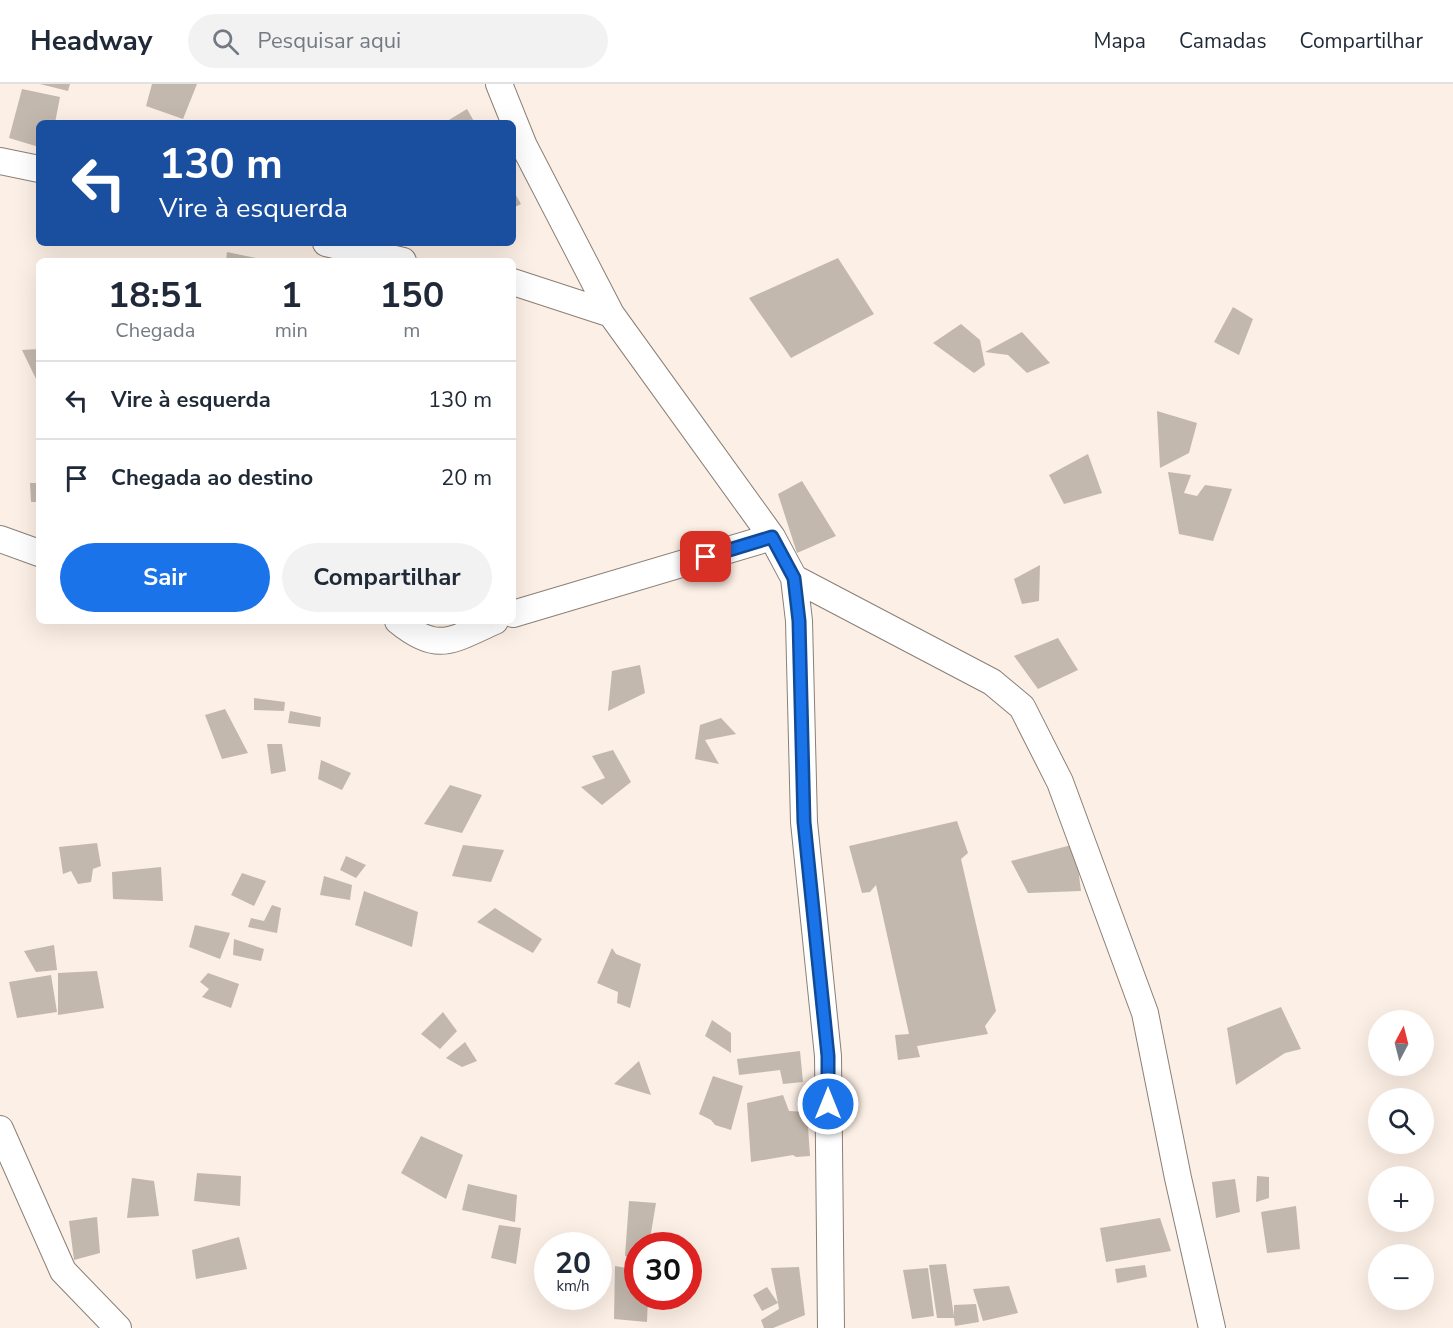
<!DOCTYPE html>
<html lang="pt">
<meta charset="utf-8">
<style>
body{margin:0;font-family:"Nunito Sans",sans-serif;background:#f2f2f3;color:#1f2937;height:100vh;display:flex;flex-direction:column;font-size:22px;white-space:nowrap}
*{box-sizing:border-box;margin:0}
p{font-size:20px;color:#747a83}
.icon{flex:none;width:33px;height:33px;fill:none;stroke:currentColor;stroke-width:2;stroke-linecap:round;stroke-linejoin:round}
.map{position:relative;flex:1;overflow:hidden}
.details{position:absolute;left:36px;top:174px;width:480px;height:366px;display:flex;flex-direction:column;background:#fff;border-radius:9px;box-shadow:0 6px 24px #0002}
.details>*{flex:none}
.hud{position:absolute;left:36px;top:36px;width:480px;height:126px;border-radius:9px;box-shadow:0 6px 24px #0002;background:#1a4fa0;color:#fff;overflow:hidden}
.needle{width:39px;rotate:7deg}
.controls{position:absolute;left:1368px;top:926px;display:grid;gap:12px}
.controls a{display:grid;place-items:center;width:66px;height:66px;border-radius:50%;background:#fff;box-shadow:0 6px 24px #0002;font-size:30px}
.speed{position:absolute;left:534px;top:1148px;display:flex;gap:12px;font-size:30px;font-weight:700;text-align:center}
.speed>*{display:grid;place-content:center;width:78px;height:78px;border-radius:50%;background:#fff;box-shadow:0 6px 24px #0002;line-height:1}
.speed small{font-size:15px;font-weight:400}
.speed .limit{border:9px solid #d22;background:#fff;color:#111}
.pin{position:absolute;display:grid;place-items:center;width:51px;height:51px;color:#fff;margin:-26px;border-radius:12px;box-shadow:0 3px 9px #0006}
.me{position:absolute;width:66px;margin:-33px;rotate:0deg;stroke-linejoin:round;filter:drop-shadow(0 0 4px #0008)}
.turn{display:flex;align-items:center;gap:21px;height:126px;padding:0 24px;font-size:27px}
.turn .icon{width:78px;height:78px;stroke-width:2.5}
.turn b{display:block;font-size:42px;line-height:51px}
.eta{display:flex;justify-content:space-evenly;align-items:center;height:102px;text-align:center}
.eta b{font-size:36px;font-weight:700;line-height:42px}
.primary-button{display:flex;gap:12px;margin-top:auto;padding:12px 24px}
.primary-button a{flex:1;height:69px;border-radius:36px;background:#1a73e8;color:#fff;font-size:24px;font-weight:700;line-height:69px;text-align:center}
.primary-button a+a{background:#f2f2f3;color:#1f2937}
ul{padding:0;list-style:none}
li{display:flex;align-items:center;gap:18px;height:78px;padding:0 24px;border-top:2px solid #e0e1e3}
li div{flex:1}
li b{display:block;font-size:22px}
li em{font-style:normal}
header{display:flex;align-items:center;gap:36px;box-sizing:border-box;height:84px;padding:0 30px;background:#fff;border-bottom:2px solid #e0e1e3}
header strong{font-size:28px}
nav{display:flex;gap:33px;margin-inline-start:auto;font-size:21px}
.search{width:420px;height:54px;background:#f2f2f3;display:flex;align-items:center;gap:15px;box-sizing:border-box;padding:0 21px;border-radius:33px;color:#747a83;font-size:22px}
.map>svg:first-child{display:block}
.building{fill:#c3b8ad}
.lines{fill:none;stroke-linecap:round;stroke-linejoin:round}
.minor-casing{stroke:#8a7f76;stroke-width:28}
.minor{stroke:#fff;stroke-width:26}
.route-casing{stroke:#114b97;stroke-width:15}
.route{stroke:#1a73e8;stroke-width:10}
</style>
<header>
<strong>Headway</strong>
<div class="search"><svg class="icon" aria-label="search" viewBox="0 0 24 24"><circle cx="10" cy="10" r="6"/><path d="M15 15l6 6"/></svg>Pesquisar aqui</div>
<nav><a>Mapa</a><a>Camadas</a><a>Compartilhar</a></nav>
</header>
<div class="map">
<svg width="1453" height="1244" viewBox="0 0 1453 1244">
<rect width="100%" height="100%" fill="#fcefe5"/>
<path class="building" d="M40 0H70L68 7Z
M152 0H197L183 35 146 22Z
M22 5 60 13 55 39H39V63L9 54Z
M467 25 475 39H444Z
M513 106 521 120 513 124Z
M227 168 265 176V177H226Z
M838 174 874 230 791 274 749 214Z
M1233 223 1253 235 1239 271 1214 258Z
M961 240 980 256 985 281 974 289 933 259Z
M1022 248 1050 279 1027 289 1008 271 985 268Z
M39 265V297H37L22 266Z
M1157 327 1197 339 1189 369 1160 384Z
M1088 370 1102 409 1064 420 1049 391Z
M1168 388 1191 391 1184 409 1197 412 1205 401 1232 405 1213 457 1179 450Z
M802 397 836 452 797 469 778 410Z
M30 399H39V418H31Z
M1040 481 1039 517 1022 520 1014 495Z
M1058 554 1078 586 1038 605 1014 572Z
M640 581 645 609 608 627 612 587Z
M254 614 285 618 284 627 254 626Z
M225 625 248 669 222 675 205 631Z
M290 627 321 633 320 643 288 639Z
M721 634 736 650 705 656 719 680 695 675 700 641Z
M267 660H282L286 687 271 690Z
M613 666 631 698 602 721 581 703 605 694 592 672Z
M321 676 351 689 342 706 318 695Z
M450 701 482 711 462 749 424 740Z
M957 737 968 769 961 775 996 927 985 942 988 950 917 962 920 973 898 976 895 951 909 950 876 801 870 808 862 809 849 762Z
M97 759 101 782 93 785 91 798 78 800 71 787 63 790 59 763Z
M1075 760 1081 807 1028 809 1011 777Z
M463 761 504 766 491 798 452 792Z
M346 772 366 781 356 794 340 786Z
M161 783 163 817 113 815 112 788Z
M242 789 266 797 254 822 231 811Z
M324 792 352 801 350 816 320 811Z
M364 807 418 828 412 863 355 841Z
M272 821 281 824 277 849 248 843 251 834 264 837Z
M495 824 542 855 533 869 477 838Z
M195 841 230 849 220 875 189 863Z
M234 855 264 865 261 877 233 871Z
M54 861 57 886 36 888 24 867Z
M612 864 616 870 641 880 630 924 617 919 618 908 597 899Z
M97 887 104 924 58 931V889Z
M208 889 239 900 231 924 202 913 209 905 200 898Z
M51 891 57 928 17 934 9 898Z
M1281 923 1301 965 1285 969 1236 1001 1227 944Z
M443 928 457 947 440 965 421 950Z
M712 936 731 949V969L705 952Z
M465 958 477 977 462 983 446 974Z
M800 967 803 998 783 1000 780 986 739 991 737 975Z
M639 977 651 1011 614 1000Z
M713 992 743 1002 731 1046 715 1041 711 1036 699 1030Z
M783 1011 789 1027 807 1028 810 1072 796 1073 793 1071 751 1078 747 1019Z
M421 1052 463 1071 446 1115 401 1089Z
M197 1089 241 1092 240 1122 194 1117Z
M1257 1092 1269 1093V1114L1256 1118Z
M132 1094 154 1097 159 1132 127 1134Z
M1235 1095 1240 1128 1216 1134 1212 1098Z
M468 1100 517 1111 515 1138 462 1126Z
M629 1117 656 1119 649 1161H638V1176L625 1172Z
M1296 1122 1300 1165 1267 1169 1261 1128Z
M97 1133 100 1169 74 1176 69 1137Z
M1160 1134 1171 1167 1106 1178 1100 1144Z
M499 1141 521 1144 516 1180 491 1174Z
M239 1153 247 1185 196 1195 192 1166Z
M946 1180 954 1232V1221L976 1220 979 1238 955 1242 954 1234H937L929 1181Z
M1145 1181 1147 1193 1117 1199 1115 1185Z
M615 1182 638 1186V1212H648L647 1238 614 1235Z
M799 1183 805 1231 773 1244H764L761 1236 779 1225 778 1219 762 1227 753 1211 767 1203 778 1219 771 1184Z
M928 1184 934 1232 912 1235 903 1186Z
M1009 1202 1018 1229 983 1237 973 1205Z"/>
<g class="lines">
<defs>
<path id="minor" d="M499 0 524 62 611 230
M0 77 39 85
M326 159 403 177
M513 198 611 230 772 453 794 494 799 537 804 738 828 972 831 1244
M0 455 39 469
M794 494 992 598 1022 623 1060 698 1145 929 1178 1094 1212 1244
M513 530 772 453
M398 537C438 570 452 556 495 537
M0 1045 63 1187 118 1244"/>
</defs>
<use href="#minor" class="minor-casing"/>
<use href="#minor" class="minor"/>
</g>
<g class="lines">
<defs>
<path id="route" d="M706 473 772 453 794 494 799 537 804 738 828 972V1020"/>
</defs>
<use href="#route" class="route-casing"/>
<use href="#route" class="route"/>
</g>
</svg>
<div class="controls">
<a><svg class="needle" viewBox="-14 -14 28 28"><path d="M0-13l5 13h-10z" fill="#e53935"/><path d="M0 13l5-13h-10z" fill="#747a83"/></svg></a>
<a><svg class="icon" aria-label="search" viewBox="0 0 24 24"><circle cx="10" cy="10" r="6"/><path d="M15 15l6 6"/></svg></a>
<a>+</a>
<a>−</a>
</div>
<div class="speed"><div>20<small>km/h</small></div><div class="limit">30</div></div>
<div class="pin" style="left:706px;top:473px;background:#d93025"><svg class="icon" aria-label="arrive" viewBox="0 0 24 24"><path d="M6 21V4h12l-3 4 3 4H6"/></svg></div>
<svg class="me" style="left:828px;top:1020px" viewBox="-20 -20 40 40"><circle r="17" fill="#1a73e8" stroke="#fff" stroke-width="3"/><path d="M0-11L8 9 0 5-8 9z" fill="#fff"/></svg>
<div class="hud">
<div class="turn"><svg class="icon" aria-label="left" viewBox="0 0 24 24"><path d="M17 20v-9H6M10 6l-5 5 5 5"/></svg><div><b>130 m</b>Vire à esquerda</div></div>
</div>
<section class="details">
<div class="eta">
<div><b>18:51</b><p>Chegada</p></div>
<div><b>1</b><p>min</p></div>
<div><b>150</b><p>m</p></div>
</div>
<ul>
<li><svg class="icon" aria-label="left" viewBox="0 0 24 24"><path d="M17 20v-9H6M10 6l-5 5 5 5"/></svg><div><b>Vire à esquerda</b></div><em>130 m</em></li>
<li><svg class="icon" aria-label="arrive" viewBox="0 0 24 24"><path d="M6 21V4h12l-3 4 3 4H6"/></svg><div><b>Chegada ao destino</b></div><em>20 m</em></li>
</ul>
<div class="primary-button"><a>Sair</a><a>Compartilhar</a></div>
</section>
</div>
